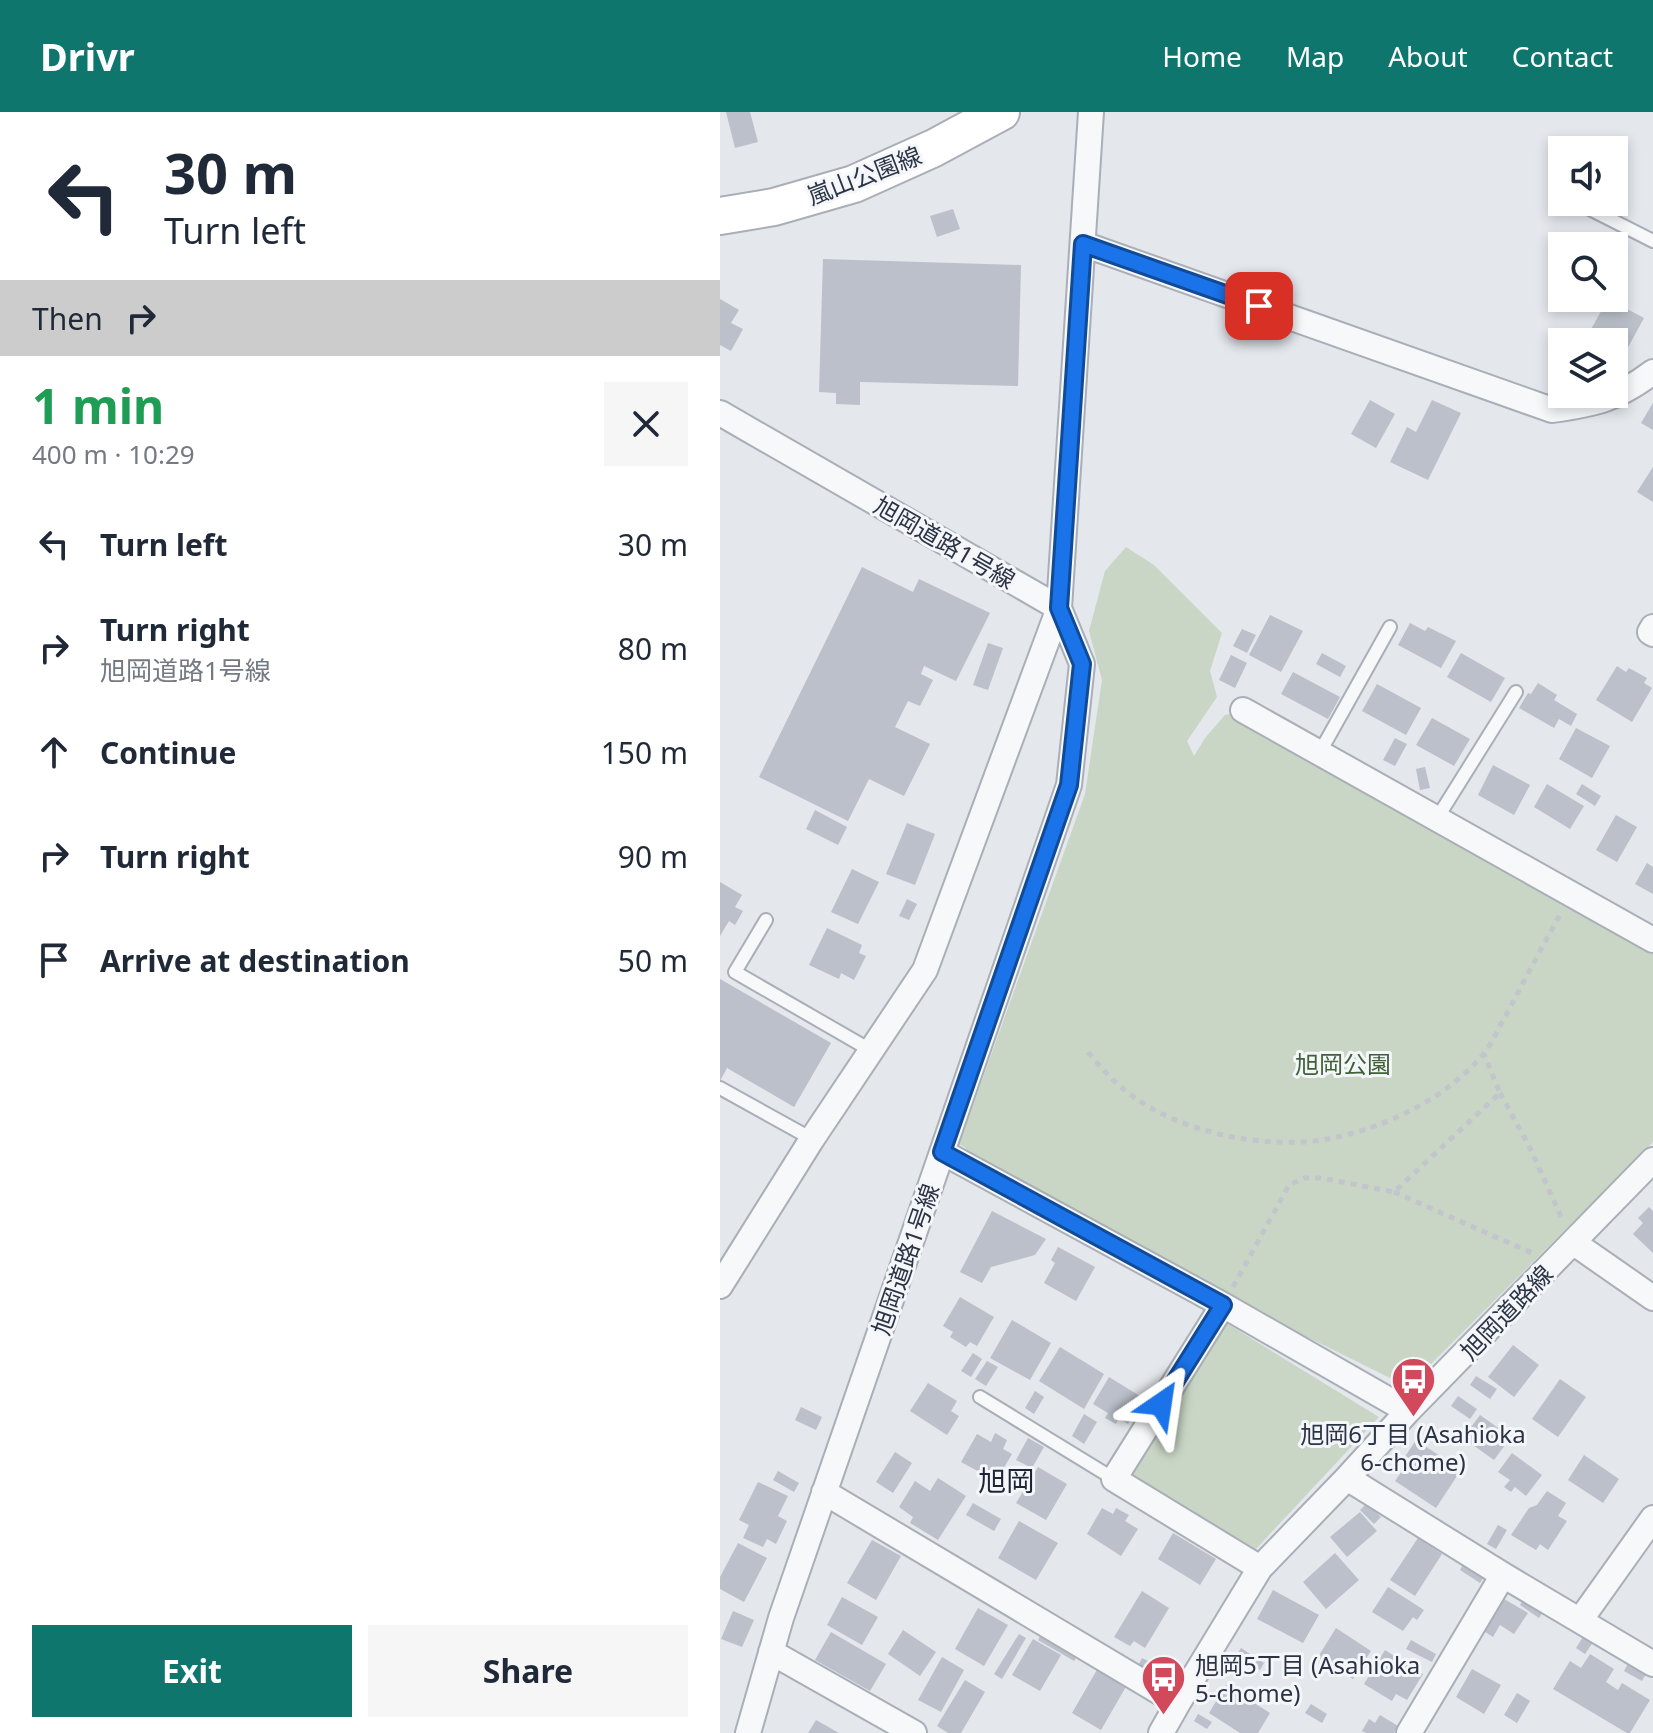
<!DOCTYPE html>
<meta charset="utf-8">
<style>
body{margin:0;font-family:"Noto Sans","Noto Sans JP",sans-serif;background:#f6f6f7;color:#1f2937;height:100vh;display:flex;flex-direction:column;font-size:30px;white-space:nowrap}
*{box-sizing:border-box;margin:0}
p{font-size:26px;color:#747a83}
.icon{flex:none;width:44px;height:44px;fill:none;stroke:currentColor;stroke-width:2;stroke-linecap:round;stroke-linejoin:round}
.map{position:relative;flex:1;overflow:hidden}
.drawer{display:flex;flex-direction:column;background:#fff;width:720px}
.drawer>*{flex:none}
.top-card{background:#fff;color:#1f2937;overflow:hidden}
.buttons{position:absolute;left:828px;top:24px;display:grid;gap:16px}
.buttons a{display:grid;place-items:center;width:80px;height:80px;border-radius:0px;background:#fff;box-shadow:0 4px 12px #0003;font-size:40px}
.pin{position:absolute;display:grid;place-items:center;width:68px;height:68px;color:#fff;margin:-34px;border-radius:16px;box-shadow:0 4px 12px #0006}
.me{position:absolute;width:88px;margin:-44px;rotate:32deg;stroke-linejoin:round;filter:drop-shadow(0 0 6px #0008)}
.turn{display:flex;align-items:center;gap:28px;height:168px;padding:0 32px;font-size:36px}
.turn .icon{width:104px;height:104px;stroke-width:2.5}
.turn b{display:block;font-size:56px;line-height:68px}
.then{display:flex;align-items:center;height:76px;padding:0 32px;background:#0003;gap:16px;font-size:30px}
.round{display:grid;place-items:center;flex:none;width:84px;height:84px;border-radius:0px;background:#f6f6f7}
.head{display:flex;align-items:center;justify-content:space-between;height:136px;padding:0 32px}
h1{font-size:48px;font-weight:700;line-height:60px;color:#1e9e55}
.cta{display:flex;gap:16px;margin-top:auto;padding:16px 32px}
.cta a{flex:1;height:92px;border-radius:0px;background:#0f766e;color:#fff;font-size:32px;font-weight:700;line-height:92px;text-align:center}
.cta a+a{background:#f6f6f7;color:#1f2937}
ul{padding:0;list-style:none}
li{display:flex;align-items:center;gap:24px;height:104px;padding:0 32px}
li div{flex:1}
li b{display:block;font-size:30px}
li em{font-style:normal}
header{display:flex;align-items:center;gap:48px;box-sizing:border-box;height:112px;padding:0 40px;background:#0f766e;color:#fff}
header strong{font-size:38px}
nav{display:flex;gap:44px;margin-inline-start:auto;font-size:28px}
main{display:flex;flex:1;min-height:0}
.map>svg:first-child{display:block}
.green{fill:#c9d6c5}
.building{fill:#bbc0ca}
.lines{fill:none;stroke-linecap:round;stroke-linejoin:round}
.lane-casing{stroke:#a9aeb7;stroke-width:16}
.street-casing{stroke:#a9aeb7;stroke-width:28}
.secondary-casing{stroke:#a9aeb7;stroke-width:40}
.path{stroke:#c2c5cb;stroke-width:5;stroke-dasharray:6 6;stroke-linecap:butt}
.lane{stroke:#f7f8fa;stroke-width:12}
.street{stroke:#f7f8fa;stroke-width:24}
.secondary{stroke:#fff;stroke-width:36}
.route-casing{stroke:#114b97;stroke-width:20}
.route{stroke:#1a73e8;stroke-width:14}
.labels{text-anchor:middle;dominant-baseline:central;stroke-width:6;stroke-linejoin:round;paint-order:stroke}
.street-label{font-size:24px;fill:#2b3445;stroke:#f4f6f9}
.park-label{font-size:24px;fill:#3f6138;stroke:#f4f6f9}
.poi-label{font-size:24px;fill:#2b3445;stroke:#f4f6f9}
.quarter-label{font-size:28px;fill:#1d2536;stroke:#f4f6f9}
</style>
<header>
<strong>Drivr</strong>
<nav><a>Home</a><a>Map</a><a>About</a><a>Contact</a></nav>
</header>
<main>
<section class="drawer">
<div class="top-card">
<div class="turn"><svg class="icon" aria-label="left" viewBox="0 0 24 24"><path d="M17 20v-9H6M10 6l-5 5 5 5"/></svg><div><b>30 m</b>Turn left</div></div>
<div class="then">Then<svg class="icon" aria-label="right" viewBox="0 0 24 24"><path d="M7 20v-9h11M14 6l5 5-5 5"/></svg></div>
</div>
<div class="head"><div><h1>1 min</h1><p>400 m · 10:29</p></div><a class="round"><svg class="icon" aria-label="close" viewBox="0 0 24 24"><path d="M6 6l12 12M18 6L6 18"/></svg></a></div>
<ul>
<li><svg class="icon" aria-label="left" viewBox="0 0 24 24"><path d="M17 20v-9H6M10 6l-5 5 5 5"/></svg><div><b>Turn left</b></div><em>30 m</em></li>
<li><svg class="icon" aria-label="right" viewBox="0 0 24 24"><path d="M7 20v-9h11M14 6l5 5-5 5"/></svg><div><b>Turn right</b><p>旭岡道路1号線</p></div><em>80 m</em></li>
<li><svg class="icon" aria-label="ahead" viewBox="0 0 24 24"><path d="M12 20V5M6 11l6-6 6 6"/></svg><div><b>Continue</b></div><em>150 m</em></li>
<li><svg class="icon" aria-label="right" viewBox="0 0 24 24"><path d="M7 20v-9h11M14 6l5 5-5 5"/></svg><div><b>Turn right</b></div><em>90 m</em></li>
<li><svg class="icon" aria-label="arrive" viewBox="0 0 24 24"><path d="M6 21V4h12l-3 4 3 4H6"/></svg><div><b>Arrive at destination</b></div><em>50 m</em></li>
</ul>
<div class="cta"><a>Exit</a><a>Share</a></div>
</section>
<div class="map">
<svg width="933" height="1621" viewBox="0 0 933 1621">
<rect width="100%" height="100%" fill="#e4e7ec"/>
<path class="green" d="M406 435 434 453 502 521 490 559 497 585 467 629 474 644 485 626 505 603 530 597 933 827V1030L688 1275 507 1185 245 1040 246 1036 239 1032 365 682 382 568 369 519 385 459Z
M503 1209 659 1305 536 1437 408 1364Z"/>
<path class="building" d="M6 0H30L38 30 15 36Z
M233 97 240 117 217 125 210 104Z
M103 147 301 153 298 274 140 270V293L116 292V281L99 280Z
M0 187 19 198 11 211 23 217 11 239 0 233Z
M888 187 924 206 906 239 894 232V230H890L870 219Z
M650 288 675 302 656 336 631 322Z
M712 288 741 301 708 368 670 350 687 315 696 320Z
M933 291V318L921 311Z
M933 355V390L917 380Z
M142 455 193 480 199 467 270 501 236 569 204 554 201 562 213 568 200 594 188 589 175 615 210 632 184 684 149 667 128 709 39 665Z
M550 503 583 519 561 560 529 543Z
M690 511 705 519 708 515 736 529 721 556 678 533Z
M522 517 536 523 527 541 513 534Z
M268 531 283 536 268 578 253 573Z
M602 541 626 554 620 565 596 552Z
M741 541 785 566 771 590 727 565Z
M511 543 527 551 515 576 499 568Z
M897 554 906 560 909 556 927 566 924 571 932 576 912 610 876 588Z
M573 560 620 585 608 607 561 582Z
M818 571 837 583 834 588 857 602 851 614 839 607 834 616 799 596 808 581 811 582Z
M657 572 701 596 686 623 642 599Z
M712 606 750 627 734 654 696 633Z
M856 616 890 634 872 666 839 647Z
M675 626 687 632 675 654 663 648Z
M773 653 810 673 794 703 758 683Z
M705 655 710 676 700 678 696 657Z
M827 672 864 694 850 717 814 695Z
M862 672 881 684 875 694 856 682Z
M95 698 127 715 118 733 86 717Z
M896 703 917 715 897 750 876 738Z
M187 711 215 722 195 773 166 762Z
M927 751 933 755V782L915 772Z
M132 757 159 770 138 812 111 800Z
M0 770 22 783 15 795 23 799 15 813 9 809 0 824Z
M187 787 197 792 189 808 179 804Z
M107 816 142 833 139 841 146 844 134 868 121 861 119 867 89 853Z
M0 867 111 931 74 995 7 956 0 969Z
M929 1095 933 1099V1141L913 1122 923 1111 918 1106Z
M272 1099 326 1127 315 1143 271 1155 262 1171 240 1160Z
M338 1135 375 1155 356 1189 324 1171 335 1151 331 1148Z
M240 1185 274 1205 257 1234 250 1230 246 1235 230 1225 233 1220 223 1214Z
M292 1208 331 1231 310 1268 270 1246Z
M793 1233 819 1253 794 1285 768 1265Z
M340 1235 384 1262 364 1297 319 1269Z
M253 1241 262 1247 251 1265 241 1259Z
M267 1249 278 1255 266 1274 255 1267Z
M756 1264 777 1277 770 1287 750 1273Z
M389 1265 423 1286 408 1312 399 1306 396 1312 385 1306 388 1301 373 1292Z
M840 1267 866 1285 838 1325 812 1307Z
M208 1271 237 1289 231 1299 239 1304 227 1323 190 1299Z
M315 1279 324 1285 314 1302 305 1296Z
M738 1284 757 1297 750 1307 731 1294Z
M81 1295 102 1305 96 1318 75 1308Z
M364 1302 377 1310 364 1332 352 1324Z
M760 1303 791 1325 774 1348 743 1326Z
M275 1321 287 1328 283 1337 292 1342 276 1369 241 1350 257 1322 271 1330Z
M308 1326 324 1335 312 1356 296 1348Z
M696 1328 741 1358 716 1396 675 1369 689 1349 684 1346Z
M175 1340 192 1351 173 1381 156 1370Z
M792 1341 822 1363 806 1384 795 1375 791 1380 784 1375 790 1368 778 1360Z
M864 1343 899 1367 883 1391 848 1368Z
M318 1355 347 1372 326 1408 296 1391Z
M58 1359 79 1371 74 1380 53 1368Z
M218 1366 246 1384 218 1428 190 1411 193 1405 179 1395 195 1369 210 1379Z
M38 1370 68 1384 58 1404 67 1409 56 1432 47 1427 43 1435 23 1426 29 1413 19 1408Z
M827 1379 846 1391 838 1404 847 1409 828 1438 820 1432 816 1438 791 1423 809 1396 817 1393Z
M253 1391 281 1407 274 1419 246 1403Z
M647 1391 661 1405 654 1412 640 1398Z
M382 1396 393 1402 396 1396 409 1403 405 1409 418 1417 401 1444 367 1422Z
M640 1400 657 1419 627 1445 610 1425Z
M299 1409 338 1431 316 1468 278 1446Z
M778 1413 787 1418 776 1437 767 1432Z
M453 1421 496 1447 480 1473 438 1447Z
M698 1426 722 1442 695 1484 670 1468Z
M152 1428 181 1444 156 1488 127 1471Z
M18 1431 47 1446 24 1490 0 1477V1465Z
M615 1441 639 1468 606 1497 583 1470Z
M746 1448 767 1460 760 1471 740 1458Z
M668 1475 704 1498 697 1508 693 1505 683 1519 652 1500Z
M553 1478 599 1503 583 1531 537 1507Z
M422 1479 449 1496 425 1536 414 1529 410 1534 394 1525Z
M779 1484 808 1501 794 1522 780 1513 773 1525 759 1516Z
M806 1484 826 1496 819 1506 800 1493Z
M122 1485 158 1505 142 1533 107 1513Z
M258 1496 288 1513 264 1554 235 1537Z
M13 1499 34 1508 22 1535 1 1527Z
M616 1516 651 1539 633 1567 598 1545Z
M183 1518 216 1540 200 1564 168 1542Z
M323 1519 360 1539 354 1549 318 1528Z
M111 1520 166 1552 150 1579 95 1548Z
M866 1520 876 1526 865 1542 856 1536Z
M299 1522 306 1526 282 1567 274 1562Z
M313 1527 341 1543 320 1579 292 1563Z
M691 1528 716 1542 712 1550 686 1537Z
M521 1536 544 1551 540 1558 516 1544Z
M665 1538 703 1562 687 1588 676 1582 672 1589 644 1572Z
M870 1542 894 1557 886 1570 898 1578 902 1571 930 1588 910 1621H907L833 1577 850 1549 861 1556Z
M222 1545 244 1558 221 1600 198 1588Z
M422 1546 445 1557 439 1568 417 1556Z
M911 1546 929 1557 922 1569 904 1559Z
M378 1556 407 1573 381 1618 352 1601Z
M752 1557 781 1573 764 1602 736 1585Z
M245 1568 265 1580 241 1621H228L217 1614Z
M506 1573 550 1601 538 1621H520L489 1601Z
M797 1581 810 1589 797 1611 784 1603Z
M591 1592 607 1602 602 1611 585 1601Z
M478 1602 492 1610 487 1617 474 1609Z
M660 1603 678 1614 674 1621H646L642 1619 649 1607 655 1611Z
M96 1608 119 1621H88Z"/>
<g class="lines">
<defs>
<path id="lane" d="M860 92 933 129
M600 640 670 515
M716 708 796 580
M46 808 15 860 152 939
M0 976 92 1027
M260 1285 394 1367"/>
<path id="street" d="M363 132 832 298C876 292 897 287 933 260
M0 301 339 496 362 552 349 673 61 1506 28 1621
M933 515 930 520 933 522
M523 598 933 828
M222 1040 503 1193 688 1299
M854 1131 933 1186
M0 1174 92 1027 205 858 339 496 371 0
M503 1193 394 1367 540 1456
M627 1366 783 1463 933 1552
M104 1380 458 1591
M861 1507 933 1406
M51 1540 194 1621
M441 1621 458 1591 540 1456 627 1366 688 1299 933 1048
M689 1621 783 1463"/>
<path id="secondary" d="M0 104 54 95 134 72 214 36 281 0"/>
</defs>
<use href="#lane" class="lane-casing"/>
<use href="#street" class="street-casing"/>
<use href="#secondary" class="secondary-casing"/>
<path class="path" d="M368 940C381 956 394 970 411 983 461 1021 546 1038 608 1027 665 1016 723 988 761 945 772 933 778 916 786 903 804 869 822 835 841 801
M780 981 810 1036 843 1109
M674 1080 812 1141
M513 1175 569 1073 584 1066H601L674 1080 780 981 764 942"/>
<use href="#lane" class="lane"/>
<use href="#street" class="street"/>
<use href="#secondary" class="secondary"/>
</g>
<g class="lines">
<defs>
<path id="route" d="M441 1292 503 1193 222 1040 349 673 362 552 339 496 363 132 539 194"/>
</defs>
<use href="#route" class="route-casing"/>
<use href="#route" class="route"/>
</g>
<defs>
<symbol id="bus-pin" viewBox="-11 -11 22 30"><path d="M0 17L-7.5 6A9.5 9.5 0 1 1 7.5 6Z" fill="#d1495b" stroke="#f4f6f9"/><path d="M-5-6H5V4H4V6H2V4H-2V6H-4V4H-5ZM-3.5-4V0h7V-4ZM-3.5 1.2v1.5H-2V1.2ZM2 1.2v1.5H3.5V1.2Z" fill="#fff"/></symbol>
</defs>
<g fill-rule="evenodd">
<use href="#bus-pin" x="668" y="1242" width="51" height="69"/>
<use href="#bus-pin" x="418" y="1540" width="51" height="69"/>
</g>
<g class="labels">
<g class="street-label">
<text transform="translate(144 63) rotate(-21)">嵐山公園線</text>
<text transform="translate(225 430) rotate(30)">旭岡道路1号線</text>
<text transform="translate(185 1147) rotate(-71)">旭岡道路1号線</text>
<text transform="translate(786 1200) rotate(-46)">旭岡道路線</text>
</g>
<g class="park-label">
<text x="623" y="951">旭岡公園</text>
</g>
<g class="poi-label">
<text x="693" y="1321">旭岡6丁目 (Asahioka<tspan x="693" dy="28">6-chome)</tspan></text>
<text x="475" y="1552" text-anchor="start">旭岡5丁目 (Asahioka<tspan x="475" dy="28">5-chome)</tspan></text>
</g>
<g class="quarter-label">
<text x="286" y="1368">旭岡</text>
</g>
</g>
</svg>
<div class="buttons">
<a><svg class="icon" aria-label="sound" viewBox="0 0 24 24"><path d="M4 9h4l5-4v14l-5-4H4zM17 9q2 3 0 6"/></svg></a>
<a><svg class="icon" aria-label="search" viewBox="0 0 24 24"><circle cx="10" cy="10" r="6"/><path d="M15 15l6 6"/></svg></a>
<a><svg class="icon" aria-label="layers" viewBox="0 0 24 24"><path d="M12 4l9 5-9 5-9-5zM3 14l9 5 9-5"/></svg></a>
</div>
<div class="pin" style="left:539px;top:194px;background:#d93025"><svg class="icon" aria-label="arrive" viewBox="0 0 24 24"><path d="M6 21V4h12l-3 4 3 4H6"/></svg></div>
<svg class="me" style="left:441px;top:1292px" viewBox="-20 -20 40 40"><path d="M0-17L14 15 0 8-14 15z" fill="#1a73e8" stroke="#fff" stroke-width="4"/></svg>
</div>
</main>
